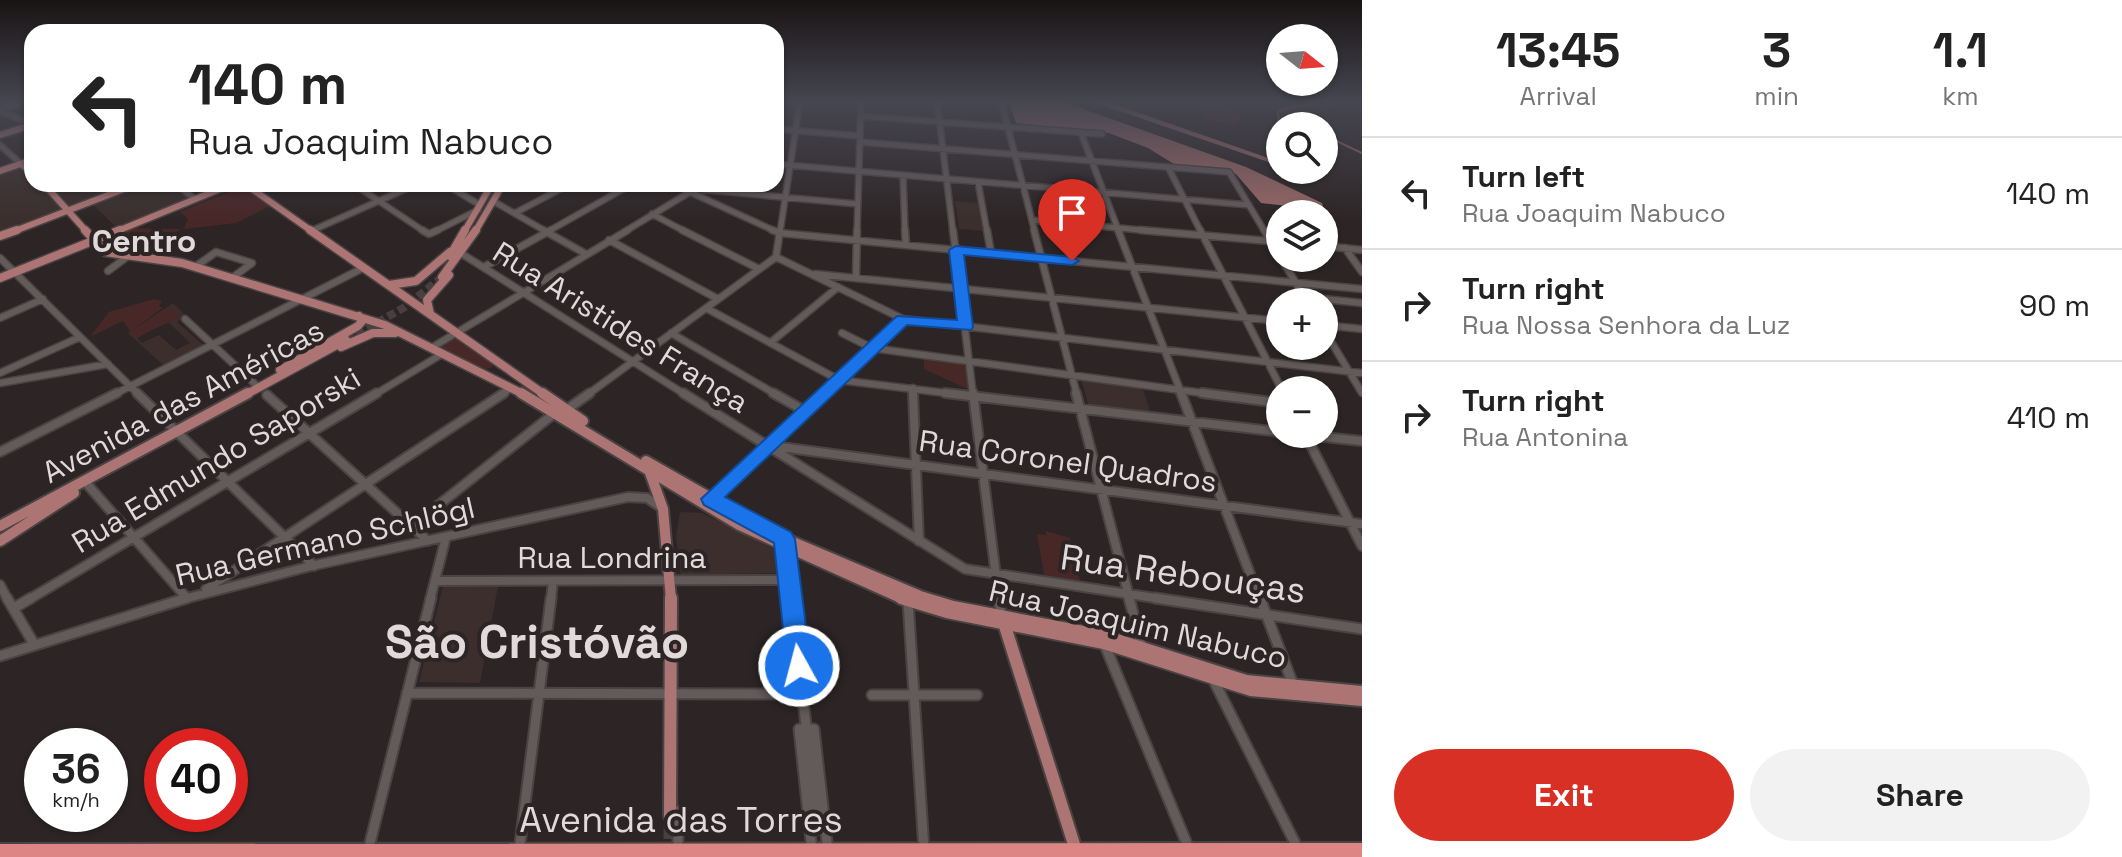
<!DOCTYPE html>
<meta charset="utf-8">
<style>
body{margin:0;font-family:"Space Grotesk",sans-serif;background:#f2f2f2;color:#222;height:100vh;display:flex;flex-direction:column;font-size:30px;white-space:nowrap}
*{box-sizing:border-box;margin:0}
p{font-size:26px;color:#767676}
.icon{flex:none;width:44px;height:44px;fill:none;stroke:currentColor;stroke-width:2;stroke-linecap:round;stroke-linejoin:round}
.map{position:relative;flex:1;overflow:hidden}
.details{display:flex;flex-direction:column;background:#fff;width:760px}
.details>*{flex:none}
.banner{position:absolute;left:24px;top:24px;width:760px;height:168px;border-radius:24px;box-shadow:0 2px 6px #0004;background:#fff;color:#222;overflow:hidden}
.needle{width:52px;rotate:107deg}
.controls{position:absolute;left:1266px;top:24px;display:grid;gap:16px}
.controls a{display:grid;place-items:center;width:72px;height:72px;border-radius:50%;background:#fff;box-shadow:0 2px 6px #0004;font-size:40px}
.speed{position:absolute;left:24px;top:728px;display:flex;gap:16px;font-size:40px;font-weight:700;text-align:center}
.speed>*{display:grid;place-content:center;width:104px;height:104px;border-radius:50%;background:#fff;box-shadow:0 2px 6px #0004;line-height:1}
.speed small{font-size:20px;font-weight:400}
.speed .limit{border:12px solid #d22;background:#fff;color:#111}
.pin{position:absolute;display:grid;place-items:center;width:68px;height:68px;color:#fff;margin:-82px -34px;border-radius:50% 50% 50% 0;rotate:-45deg;box-shadow:0 0 8px #0007}
.pin .icon{rotate:45deg}
.me{position:absolute;width:88px;margin:-44px;rotate:353deg;stroke-linejoin:round;filter:drop-shadow(0 0 6px #0008)}
.turn{display:flex;align-items:center;gap:28px;height:168px;padding:0 32px;font-size:36px}
.turn .icon{width:104px;height:104px;stroke-width:2.5}
.turn b{display:block;font-size:56px;line-height:68px}
.eta{display:flex;justify-content:space-evenly;align-items:center;height:136px;text-align:center}
.eta b{font-size:48px;font-weight:800;line-height:56px}
.primary-button{display:flex;gap:16px;margin-top:auto;padding:16px 32px}
.primary-button a{flex:1;height:92px;border-radius:48px;background:#d93025;color:#fff;font-size:32px;font-weight:800;line-height:92px;text-align:center}
.primary-button a+a{background:#f2f2f2;color:#222}
ul{padding:0;list-style:none}
li{display:flex;align-items:center;gap:24px;height:112px;padding:0 32px;border-top:2px solid #e0e0e0}
li div{flex:1}
li b{display:block;font-size:30px}
li em{font-style:normal}
main{display:flex;flex:1;min-height:0}
.map>svg:first-child{display:block}
.built{fill:#3b2e2d;fill-rule:evenodd}
.green{fill:#482727}
.water{fill:#9a6867}
.lines{fill:none;stroke-linecap:round;stroke-linejoin:round}
.stream{stroke:#9a6867;stroke-width:2}
.minor-tunnel{stroke:#484040;stroke-width:9;stroke-dasharray:9 5;stroke-linecap:butt}
.major-tunnel-far1{stroke:#484040;stroke-width:8;stroke-dasharray:8 4;stroke-linecap:butt}
.major-tunnel{stroke:#484040;stroke-width:12;stroke-dasharray:12 6;stroke-linecap:butt}
.minor-far3-casing{stroke:#4a4343;stroke-width:8}
.minor-far2-casing{stroke:#4a4343;stroke-width:9}
.minor-far1-casing{stroke:#4a4343;stroke-width:12}
.minor-casing{stroke:#4a4343;stroke-width:13}
.major-far3-casing{stroke:#4a4343;stroke-width:9}
.major-far2-casing{stroke:#4a4343;stroke-width:11}
.major-far1-casing{stroke:#4a4343;stroke-width:14}
.major-casing{stroke:#4a4343;stroke-width:16}
.highway-casing{stroke:#4a4343;stroke-width:4}
.minor-far3{stroke:#635a5a;stroke-width:5}
.minor-far2{stroke:#635a5a;stroke-width:6}
.minor-far1{stroke:#635a5a;stroke-width:8}
.minor{stroke:#635a5a;stroke-width:9}
.major-far3{stroke:#ac7473;stroke-width:6}
.major-far2{stroke:#ac7473;stroke-width:8}
.major-far1{stroke:#ac7473;stroke-width:10}
.major{stroke:#ac7473;stroke-width:12}
.highway{fill:#dc8584;fill-rule:evenodd}
.route{fill:#1a73e8;stroke:#114b97;stroke-width:2}
.labels{text-anchor:middle;dominant-baseline:central;stroke-width:8;stroke-linejoin:round;paint-order:stroke}
.street-label{font-size:30px;fill:#e0dbda;stroke:#2d2525}
.far-district-label{font-size:32px;font-weight:bold;fill:#e0dbda;stroke:#2d2525}
.near-street-label{font-size:36px;fill:#e0dbda;stroke:#2d2525}
.near-district-label{font-size:46px;font-weight:bold;fill:#e0dbda;stroke:#2d2525}
</style>
<main>
<div class="map">
<svg width="1362" height="857" viewBox="0 0 1362 857">
<rect width="100%" height="100%" fill="#2d2525"/>
<path class="built" d="M32 161V184H157L162 189 173 185 189 198 116 227 91 203 0 238V172Z
M955 201 978 203 983 231 959 229Z
M173 303 185 315 177 322 203 345 163 365 128 333ZM168 322 190 343 176 350 159 335 142 343 137 338Z
M1081 379 1142 387 1150 411 1088 404Z
M680 512 702 513 774 549 779 573 681 575 676 537Z
M443 586H498L480 683 419 682Z"/>
<path class="green" d="M1190 101 1216 102 1242 116 1234 124 1212 120Z
M1358 101 1297 117 1296 124 1301 126 1281 124 1285 120 1280 113C1304 102 1332 101 1358 101Z
M235 184 270 206 236 223 184 229 188 219 180 212 226 193Z
M128 228 180 229 157 254C136 253 117 255 102 239Z
M154 299 162 301 159 306 163 308 131 331 170 308 180 317 135 338 123 321 90 337 109 312Z
M456 337 492 363V368L484 369 440 346Z
M924 357 966 362 968 389 924 369Z
M1046 531 1070 538 1081 585 1045 580 1037 534 1046 535Z"/>
<path class="water" d="M1009 101H1061L1246 167 1322 203 1324 210 1261 203 1236 174 1174 164 1148 148 1109 133 1016 123Z
M1090 101H1105L1280 162V166Z"/>
<g class="lines">
<path class="stream" d="M1275 126 1279 125 1278 111 1317 101
M1324 135 1362 153"/>
<path class="minor-tunnel" d="M818 827 821 857"/>
<path class="major-tunnel-far1" d="M346 340 405 307 442 277"/>
<path class="major-tunnel" d="M669 857 670 816"/>
<defs>
<path id="minor-far3" d="M937 101 953 232
M1001 101 1035 232
M0 109 24 101
M0 111 32 124
M861 116 1102 134
M776 129 860 136
M1081 133 1119 232
M860 142 1229 172 1265 232
M0 145 21 164
M776 164 1249 205
M1168 167 1201 232
M903 175 905 232
M978 182 987 232
M175 184 195 199
M445 184 480 205
M641 184 858 204
M361 189 425 232
M49 191 69 184
M690 192 777 232
M493 201 547 232
M515 213 570 184
M652 214 686 232
M1032 220 1162 232
M311 231 417 184
M434 232 478 210
M547 232 632 184
M624 232 690 192
M780 232 800 101
M857 232 861 101"/>
<path id="minor-far2" d="M422 230 429 234 438 230
M543 230 586 254
M682 230 759 269
M772 230 780 233 1362 289
M905 230 906 245
M953 230 973 395
M987 230 991 253
M1034 230 1077 395
M1118 230 1182 395
M1140 230 1280 242
M1200 230 1282 390
M1264 230 1280 257
M311 231 314 230
M609 240 718 299
M1324 246 1362 250
M1345 248 1362 272
M459 252 686 395
M776 257 903 319 1362 373
M0 258 139 395
M1281 258 1306 300
M195 267 216 252 252 263 232 278
M484 267 551 230
M108 271 128 256
M815 274 1280 321
M856 278 857 230
M1304 297 1362 303
M706 308 839 380 962 395
M0 318 43 299
M185 319 255 384
M1324 325 1362 329
M1324 330 1362 393
M671 333 777 395
M842 333 872 348 1217 395
M770 343 838 287
M431 348 628 230
M0 373 80 337
M0 383 108 364
M913 388V395
M113 395 363 268
M374 395 442 354
M501 395 511 388
M587 395 776 257 780 230
M822 395 903 319"/>
<path id="minor-far1" d="M137 393 314 566
M683 393 965 569 1168 600
M773 393 805 411
M913 393 919 541
M945 393 1280 432
M973 393 999 600
M1076 393 1130 600
M1181 393 1260 600
M1202 393 1280 403
M267 395 428 541
M566 410 590 393
M1305 434 1362 546
M1305 435 1362 441
M773 446 1362 524
M0 452 117 393
M87 484 185 596
M711 499 825 393
M412 526 556 412
M785 547 791 600
M435 581 789 580
M0 585 8 600
M206 589 504 393
M28 600 377 393
M180 600 311 566 628 497 647 498 662 508
M430 600 446 537
M551 600 553 581"/>
<path id="minor" d="M7 598 34 644
M791 598 818 827
M999 598 1001 616
M1129 598 1142 647
M1155 598 1362 629
M1260 598 1294 687
M908 601 924 850
M14 608 31 598
M1104 643 1189 849
M0 656 187 598
M1213 679 1298 849
M407 693 802 694
M872 695H977
M807 729H799L812 850
M807 729H814L828 851
M678 811V852
M368 851 431 598
M519 852 551 598"/>
<path id="major-far3" d="M0 135 32 125
M21 164 32 173
M0 171 32 160
M44 184 87 232
M245 184 313 232
M12 232 137 184
M115 232 232 184
M464 232 492 184
M475 232 503 184"/>
<path id="major-far2" d="M85 230 105 252 182 263 385 325 525 395
M310 230 545 395
M0 236 17 230
M450 256 465 230
M442 277 476 230
M0 278 120 230
M389 285 416 281 450 252
M430 314 427 300 449 275
M341 347 373 333H395
M280 370 358 326 363 320 359 316
M245 395 346 340"/>
<path id="major-far1" d="M521 393 739 525 905 600
M542 393 583 421
M646 461 772 533 930 600
M649 470 663 509 671 600
M0 526 248 393
M0 541 74 493"/>
<path id="major" d="M901 598 947 612 1104 643 1251 690 1362 700
M923 598 953 607 1104 636 1246 681 1362 692
M1003 620 1078 857
M670 816 671 598"/>
<path id="highway" d="M1362 843V857H0V844Z"/>
</defs>
<use href="#minor-far3" class="minor-far3-casing"/>
<use href="#minor-far2" class="minor-far2-casing"/>
<use href="#minor-far1" class="minor-far1-casing"/>
<use href="#minor" class="minor-casing"/>
<use href="#major-far3" class="major-far3-casing"/>
<use href="#major-far2" class="major-far2-casing"/>
<use href="#major-far1" class="major-far1-casing"/>
<use href="#major" class="major-casing"/>
<use href="#highway" class="highway-casing"/>
<use href="#minor-far3" class="minor-far3"/>
<use href="#minor-far2" class="minor-far2"/>
<use href="#minor-far1" class="minor-far1"/>
<use href="#minor" class="minor"/>
<use href="#major-far3" class="major-far3"/>
<use href="#major-far2" class="major-far2"/>
<use href="#major-far1" class="major-far1"/>
<use href="#major" class="major"/>
<use href="#highway" class="highway"/>
</g>
<linearGradient id="sky" x2="0" y2="1"><stop stop-color="#191414"/><stop offset="0.46" stop-color="#464651"/><stop offset="1" stop-color="#464651" stop-opacity="0"/></linearGradient>
<rect width="1362" height="221" fill="url(#sky)"/>
<path class="route" d="M956 246 1072 257 1079 261 1072 265 964 255 973 327 971 330 907 325 725 497 791 532 795 539 811 666 807 674 799 677 791 674 787 666 774 543 704 505 701 499 897 316 957 320 949 250Z"/>
<g class="labels">
<g class="street-label">
<text transform="translate(621 327) rotate(32)">Rua Aristides França</text>
<text transform="translate(183 401) rotate(-28)">Avenida das Américas</text>
<text transform="translate(216 460) rotate(-31)">Rua Edmundo Saporski</text>
<text transform="translate(1068 461) rotate(8)">Rua Coronel Quadros</text>
<text transform="translate(325 541) rotate(-13)">Rua Germano Schlögl</text>
<text x="612" y="557">Rua Londrina</text>
<text transform="translate(1138 624) rotate(13)">Rua Joaquim Nabuco</text>
</g>
<g class="far-district-label">
<text x="144" y="241">Centro</text>
</g>
<g class="near-street-label">
<text transform="translate(1183 574) rotate(8)">Rua Rebouças</text>
<text x="681" y="820">Avenida das Torres</text>
</g>
<g class="near-district-label">
<text x="537" y="642">São Cristóvão</text>
</g>
</g>
</svg>
<div class="controls">
<a><svg class="needle" viewBox="-14 -14 28 28"><path d="M0-13l5 13h-10z" fill="#e53935"/><path d="M0 13l5-13h-10z" fill="#767676"/></svg></a>
<a><svg class="icon" aria-label="search" viewBox="0 0 24 24"><circle cx="10" cy="10" r="6"/><path d="M15 15l6 6"/></svg></a>
<a><svg class="icon" aria-label="layers" viewBox="0 0 24 24"><path d="M12 4l9 5-9 5-9-5zM3 14l9 5 9-5"/></svg></a>
<a>+</a>
<a>−</a>
</div>
<div class="speed"><div>36<small>km/h</small></div><div class="limit">40</div></div>
<div class="pin" style="left:1072px;top:261px;background:#d93025"><svg class="icon" aria-label="arrive" viewBox="0 0 24 24"><path d="M6 21V4h12l-3 4 3 4H6"/></svg></div>
<svg class="me" style="left:799px;top:666px" viewBox="-20 -20 40 40"><circle r="17" fill="#1a73e8" stroke="#fff" stroke-width="3"/><path d="M0-11L8 9 0 5-8 9z" fill="#fff"/></svg>
<div class="banner">
<div class="turn"><svg class="icon" aria-label="left" viewBox="0 0 24 24"><path d="M17 20v-9H6M10 6l-5 5 5 5"/></svg><div><b>140 m</b>Rua Joaquim Nabuco</div></div>
</div>
</div>
<section class="details">
<div class="eta">
<div><b>13:45</b><p>Arrival</p></div>
<div><b>3</b><p>min</p></div>
<div><b>1.1</b><p>km</p></div>
</div>
<ul>
<li><svg class="icon" aria-label="left" viewBox="0 0 24 24"><path d="M17 20v-9H6M10 6l-5 5 5 5"/></svg><div><b>Turn left</b><p>Rua Joaquim Nabuco</p></div><em>140 m</em></li>
<li><svg class="icon" aria-label="right" viewBox="0 0 24 24"><path d="M7 20v-9h11M14 6l5 5-5 5"/></svg><div><b>Turn right</b><p>Rua Nossa Senhora da Luz</p></div><em>90 m</em></li>
<li><svg class="icon" aria-label="right" viewBox="0 0 24 24"><path d="M7 20v-9h11M14 6l5 5-5 5"/></svg><div><b>Turn right</b><p>Rua Antonina</p></div><em>410 m</em></li>
</ul>
<div class="primary-button"><a>Exit</a><a>Share</a></div>
</section>
</main>
